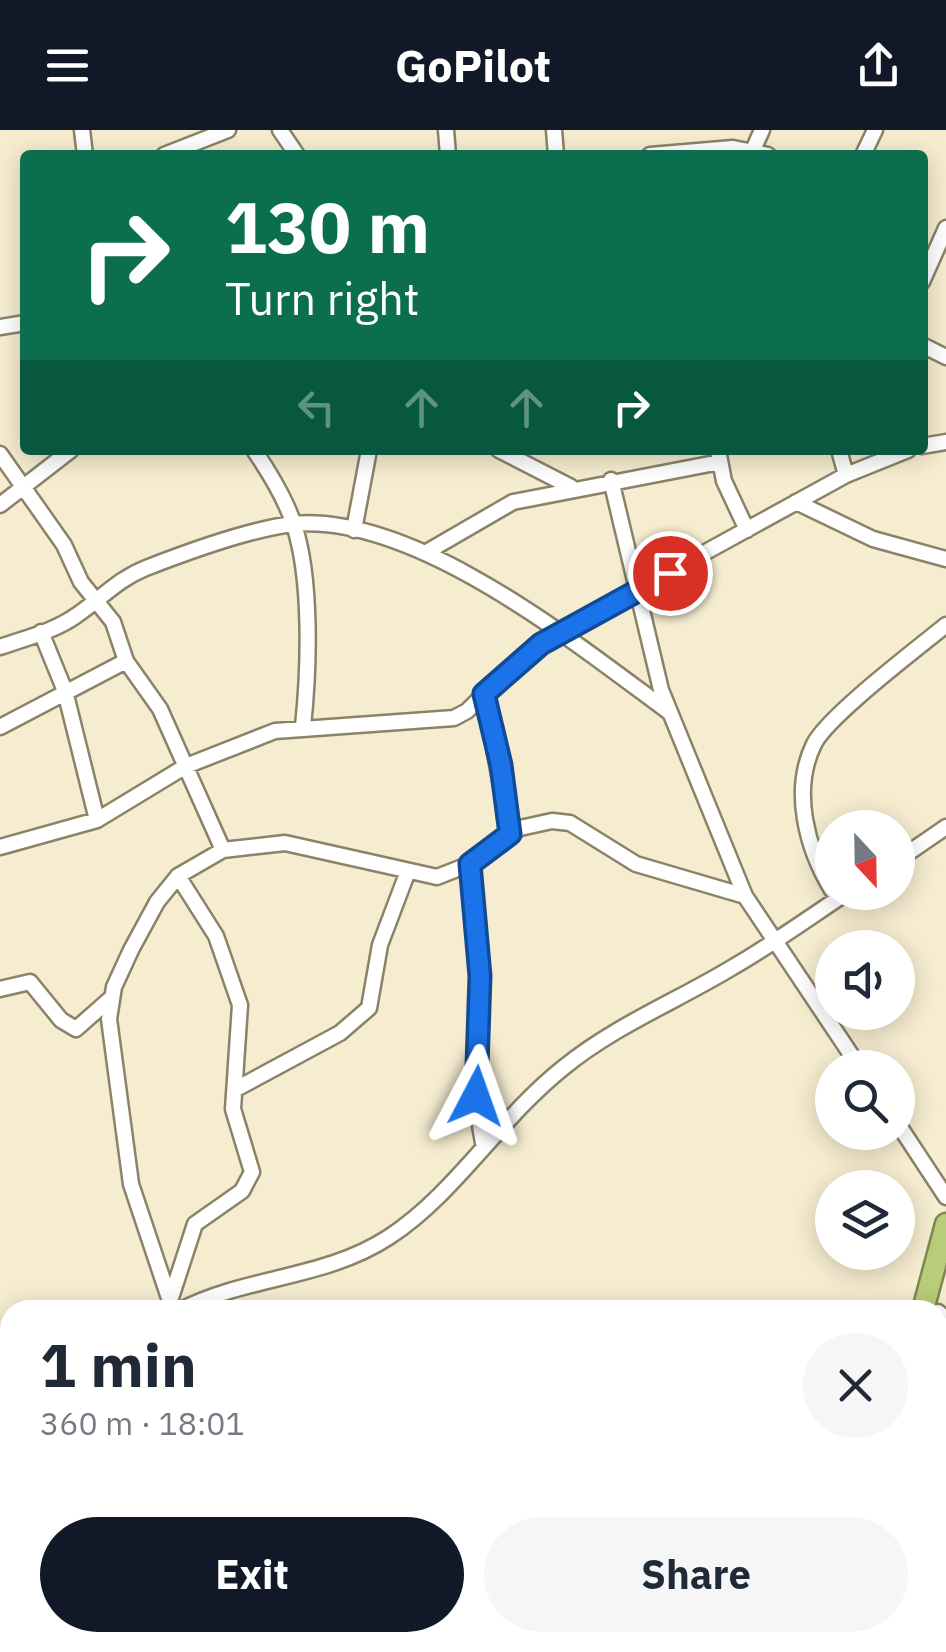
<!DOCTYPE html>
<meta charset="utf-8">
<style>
body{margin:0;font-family:"IBM Plex Sans",sans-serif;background:#f6f6f7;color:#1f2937;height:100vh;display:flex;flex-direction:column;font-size:38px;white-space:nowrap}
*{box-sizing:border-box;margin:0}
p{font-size:32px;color:#747a83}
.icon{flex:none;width:55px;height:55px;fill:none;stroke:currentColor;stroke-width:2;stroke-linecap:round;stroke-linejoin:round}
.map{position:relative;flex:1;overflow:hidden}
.side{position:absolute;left:0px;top:1170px;width:948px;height:352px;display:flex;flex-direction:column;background:#fff;border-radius:30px 30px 0 0;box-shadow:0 5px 25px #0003}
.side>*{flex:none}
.hud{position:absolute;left:20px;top:20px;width:908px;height:305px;border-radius:10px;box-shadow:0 5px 25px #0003;background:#0b6e4f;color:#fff;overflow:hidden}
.needle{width:65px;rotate:158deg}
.controls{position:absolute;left:815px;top:680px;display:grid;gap:20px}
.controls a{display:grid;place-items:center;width:100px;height:100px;border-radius:50%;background:#fff;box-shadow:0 5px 25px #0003;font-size:50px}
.pin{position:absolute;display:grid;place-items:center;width:85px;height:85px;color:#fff;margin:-42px;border:5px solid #fff;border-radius:50%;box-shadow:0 2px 10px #0007}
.me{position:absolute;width:110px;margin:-55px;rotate:4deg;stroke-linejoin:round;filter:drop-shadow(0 0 8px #0008)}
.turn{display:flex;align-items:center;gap:35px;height:210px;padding:0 40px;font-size:45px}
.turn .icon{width:130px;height:130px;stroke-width:2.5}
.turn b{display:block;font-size:70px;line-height:85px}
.lanes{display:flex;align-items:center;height:95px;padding:0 40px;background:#0003;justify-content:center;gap:50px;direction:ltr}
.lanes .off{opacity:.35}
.round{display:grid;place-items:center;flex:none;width:105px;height:105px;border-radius:52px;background:#f6f6f7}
.headline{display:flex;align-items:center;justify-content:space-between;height:170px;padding:0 40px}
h1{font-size:60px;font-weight:700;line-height:75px}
.cta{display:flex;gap:20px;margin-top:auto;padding:20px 40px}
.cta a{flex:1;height:115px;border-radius:60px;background:#111827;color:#fff;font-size:40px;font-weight:700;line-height:115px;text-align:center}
.cta a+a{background:#f6f6f7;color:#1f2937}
header{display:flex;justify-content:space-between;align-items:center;height:130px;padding:0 40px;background:#111827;color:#fff;font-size:45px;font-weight:700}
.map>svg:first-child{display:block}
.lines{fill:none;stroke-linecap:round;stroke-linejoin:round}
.stream{stroke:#47774d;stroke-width:4}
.minor-casing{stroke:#8b8269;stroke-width:19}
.highway-casing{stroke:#7e8950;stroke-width:25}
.minor{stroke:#fff;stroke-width:14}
.highway{stroke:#b9cc79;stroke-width:20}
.route-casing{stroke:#114b97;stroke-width:25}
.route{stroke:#1a73e8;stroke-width:18}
</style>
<header><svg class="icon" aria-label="menu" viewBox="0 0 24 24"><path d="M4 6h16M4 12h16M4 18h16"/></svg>GoPilot<svg class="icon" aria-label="share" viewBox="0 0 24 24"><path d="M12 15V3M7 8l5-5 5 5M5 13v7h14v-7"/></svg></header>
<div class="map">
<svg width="946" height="1522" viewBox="0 0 946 1522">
<rect width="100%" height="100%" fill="#f6ecd0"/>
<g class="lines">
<path class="stream" d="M938 1302 946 1296
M870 1522 872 1512"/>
<defs>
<path id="minor" d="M82 0 85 25
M280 0 297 25
M446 0 448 25
M554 0 556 25
M753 20 762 0
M164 25 228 0
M650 25 733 18 768 25
M863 25 875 0
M922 152 946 98
M0 197 25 193
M922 215 946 227
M922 316 946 312
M254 320C269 342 286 370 294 395 312 449 309 540 303 596
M499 320 571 357
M718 320 724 351 747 400
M839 320 846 345
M0 324 64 415 81 452 113 492 126 531 160 579 223 720
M611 350 661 560 745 766 860 938
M796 372 873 409 946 429
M0 375 71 320
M354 400 369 320
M425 423 513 372 720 332
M41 502 65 561 97 690
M0 517C26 508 55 501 77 485 102 468 118 449 146 438 187 422 250 399 293 394 415 383 575 513 669 582
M484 564 510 704
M0 597 126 531
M0 717 97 690 186 636 275 601 454 588 467 581 522 527 560 502 846 345 908 320
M898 730 946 697
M470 734 480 846 475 966 483 1013
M832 760C807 719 791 661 814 614 828 586 918 518 946 495
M0 859 30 852 61 890 76 899 110 869
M236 959 340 903 369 878 380 815 408 741
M898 994 946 1067
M169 1168 131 1054 109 889 114 857 131 820 157 772 178 746 223 720 285 713 437 747 470 734 520 698 552 691 570 693 636 734 745 766
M167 1180 195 1094 242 1061 252 1042 233 979 240 875 216 806 178 746
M181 1180C247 1146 325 1149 389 1107 455 1064 499 989 563 938 614 896 677 871 733 837 773 814 810 787 848 762
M938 1182 946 1189
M938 1216 946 1214
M0 1223 10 1236
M0 1354 10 1351"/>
<path id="highway" d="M923 1180 946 1094
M829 1522 831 1512"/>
</defs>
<use href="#minor" class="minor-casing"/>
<use href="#highway" class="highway-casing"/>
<use href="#minor" class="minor"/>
<use href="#highway" class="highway"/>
</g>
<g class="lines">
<defs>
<path id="route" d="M476 966 480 846 470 734 510 704 501 635 484 564 541 514 670 443"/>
</defs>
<use href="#route" class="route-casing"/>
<use href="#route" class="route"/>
</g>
</svg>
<div class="controls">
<a><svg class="needle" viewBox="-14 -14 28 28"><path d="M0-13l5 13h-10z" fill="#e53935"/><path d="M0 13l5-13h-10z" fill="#747a83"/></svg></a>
<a><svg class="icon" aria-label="sound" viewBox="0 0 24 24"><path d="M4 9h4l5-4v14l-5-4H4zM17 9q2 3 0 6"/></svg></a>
<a><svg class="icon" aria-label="search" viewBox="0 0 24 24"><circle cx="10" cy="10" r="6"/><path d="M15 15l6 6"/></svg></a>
<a><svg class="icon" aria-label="layers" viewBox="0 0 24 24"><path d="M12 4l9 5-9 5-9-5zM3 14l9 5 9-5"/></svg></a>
</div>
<div class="pin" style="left:670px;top:443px;background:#d93025"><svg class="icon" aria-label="arrive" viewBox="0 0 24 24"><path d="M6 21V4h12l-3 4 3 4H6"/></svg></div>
<svg class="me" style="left:476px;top:966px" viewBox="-20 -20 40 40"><path d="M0-17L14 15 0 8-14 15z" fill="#1a73e8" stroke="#fff" stroke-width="4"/></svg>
<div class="hud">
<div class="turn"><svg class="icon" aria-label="right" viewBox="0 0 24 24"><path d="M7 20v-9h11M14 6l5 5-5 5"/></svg><div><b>130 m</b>Turn right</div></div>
<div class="lanes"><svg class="icon off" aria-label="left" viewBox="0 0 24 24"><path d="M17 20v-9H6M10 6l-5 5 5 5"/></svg><svg class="icon off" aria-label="ahead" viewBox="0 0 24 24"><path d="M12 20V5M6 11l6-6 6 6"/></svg><svg class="icon off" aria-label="ahead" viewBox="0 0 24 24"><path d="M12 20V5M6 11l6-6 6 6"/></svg><svg class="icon" aria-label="right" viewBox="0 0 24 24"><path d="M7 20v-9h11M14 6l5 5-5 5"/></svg></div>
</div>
<section class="side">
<div class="headline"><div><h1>1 min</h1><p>360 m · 18:01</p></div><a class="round"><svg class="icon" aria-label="close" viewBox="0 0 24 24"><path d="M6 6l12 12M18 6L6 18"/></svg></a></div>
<div class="cta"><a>Exit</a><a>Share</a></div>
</section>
</div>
